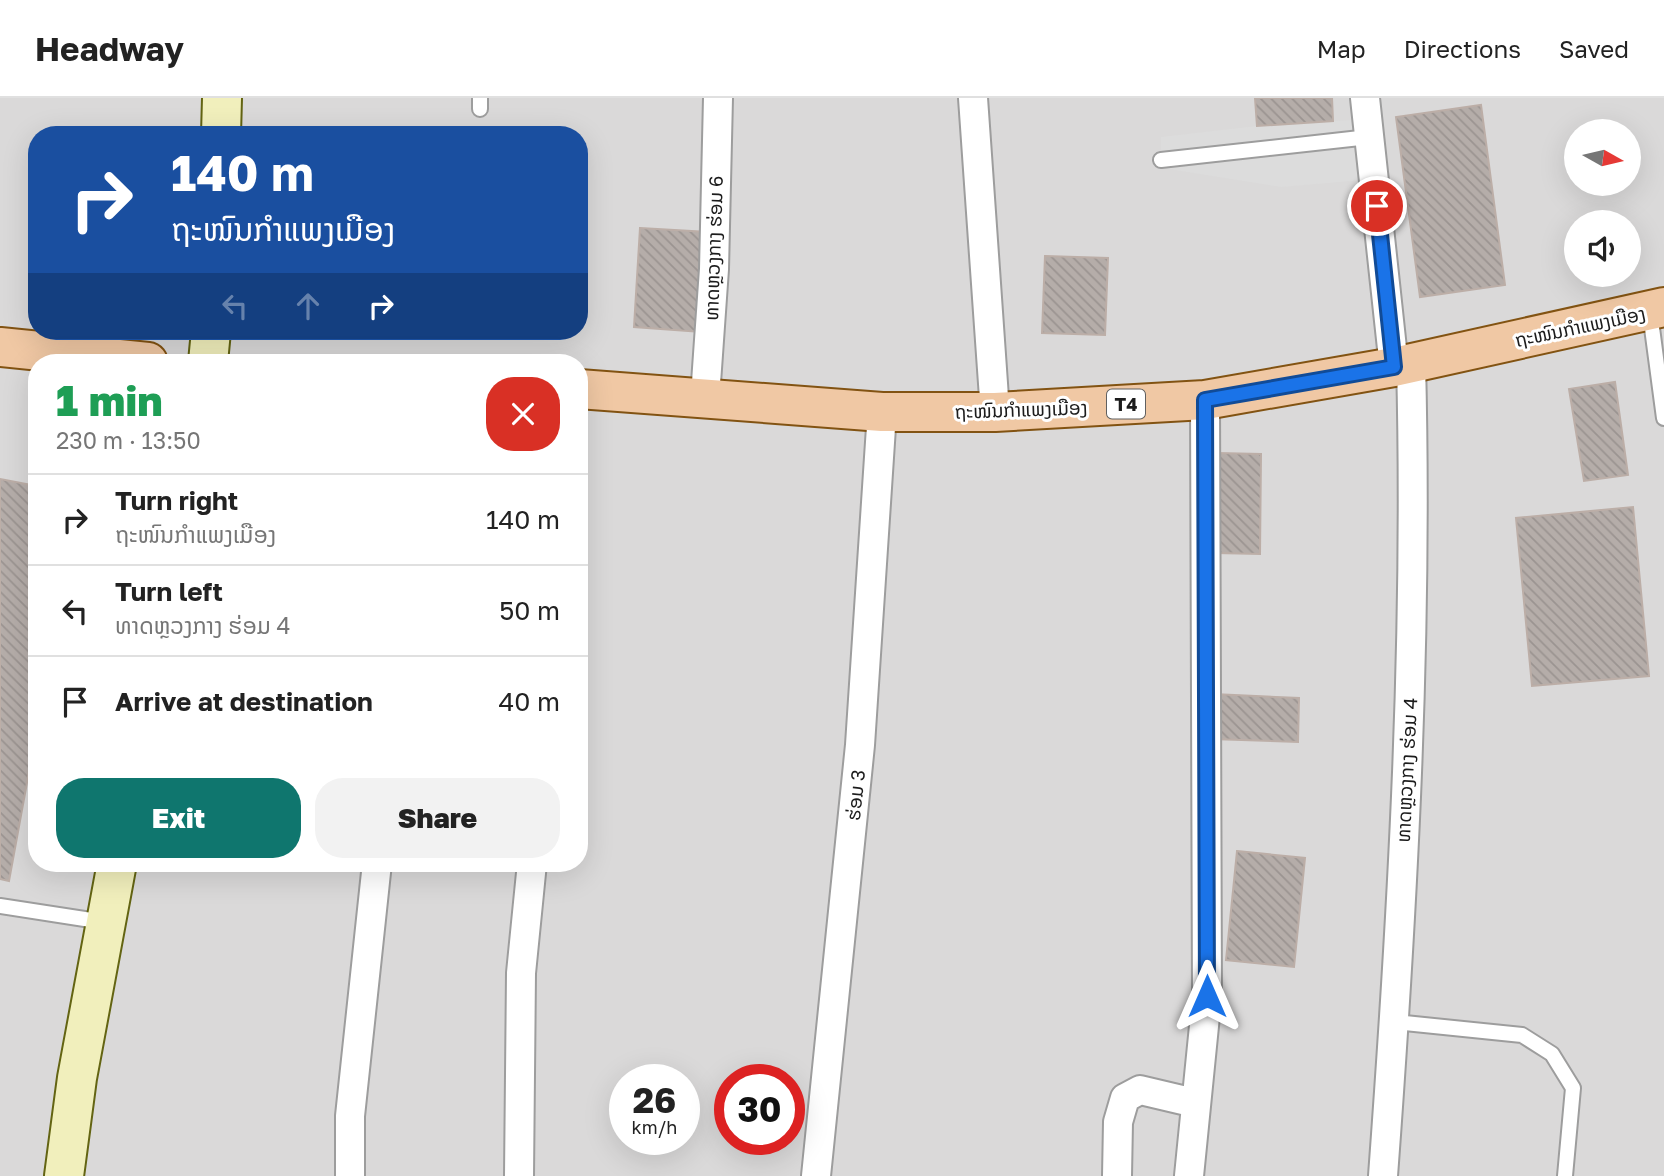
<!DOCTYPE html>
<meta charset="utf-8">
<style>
body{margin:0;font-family:"Golos Text","Noto Sans Lao",sans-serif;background:#f2f2f2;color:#222;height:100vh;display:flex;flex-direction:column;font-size:26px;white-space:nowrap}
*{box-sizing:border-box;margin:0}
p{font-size:23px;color:#767676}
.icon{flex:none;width:38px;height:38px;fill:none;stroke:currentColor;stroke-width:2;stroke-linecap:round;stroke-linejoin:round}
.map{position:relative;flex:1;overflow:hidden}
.panel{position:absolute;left:28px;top:256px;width:560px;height:518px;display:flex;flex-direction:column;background:#fff;border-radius:28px;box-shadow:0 7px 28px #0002}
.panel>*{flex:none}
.guide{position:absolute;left:28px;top:28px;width:560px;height:214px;border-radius:28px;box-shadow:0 7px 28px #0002;background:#1a4fa0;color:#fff;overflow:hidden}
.needle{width:46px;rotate:98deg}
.controls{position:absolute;left:1564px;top:21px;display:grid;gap:14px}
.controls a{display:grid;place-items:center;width:77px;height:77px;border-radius:50%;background:#fff;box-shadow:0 7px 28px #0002;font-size:35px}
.speed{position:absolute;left:609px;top:966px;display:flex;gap:14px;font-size:35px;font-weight:700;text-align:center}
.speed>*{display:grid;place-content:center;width:91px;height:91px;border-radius:50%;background:#fff;box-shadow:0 7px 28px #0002;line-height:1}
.speed small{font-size:18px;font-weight:400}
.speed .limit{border:10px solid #d22;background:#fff;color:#111}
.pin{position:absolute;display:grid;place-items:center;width:60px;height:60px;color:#fff;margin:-30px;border:4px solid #fff;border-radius:50%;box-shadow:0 2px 7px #0007}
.me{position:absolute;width:77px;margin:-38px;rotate:0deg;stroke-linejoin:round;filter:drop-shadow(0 0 5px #0008)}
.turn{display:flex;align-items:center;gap:24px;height:147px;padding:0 28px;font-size:32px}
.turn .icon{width:91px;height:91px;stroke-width:2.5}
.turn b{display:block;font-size:49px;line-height:60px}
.lanes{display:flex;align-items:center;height:66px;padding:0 28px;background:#0003;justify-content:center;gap:35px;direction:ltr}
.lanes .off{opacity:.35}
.round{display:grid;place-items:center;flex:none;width:74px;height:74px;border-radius:28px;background:#f2f2f2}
.head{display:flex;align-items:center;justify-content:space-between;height:119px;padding:0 28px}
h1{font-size:42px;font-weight:800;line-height:52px;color:#1e9e55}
.action{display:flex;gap:14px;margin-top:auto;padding:14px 28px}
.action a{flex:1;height:80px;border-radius:28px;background:#0f766e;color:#fff;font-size:28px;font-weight:800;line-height:80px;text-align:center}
.action a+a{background:#f2f2f2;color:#222}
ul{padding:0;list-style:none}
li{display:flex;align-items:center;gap:21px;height:91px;padding:0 28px;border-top:2px solid #e0e0e0}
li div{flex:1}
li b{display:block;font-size:26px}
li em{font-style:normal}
header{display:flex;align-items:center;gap:42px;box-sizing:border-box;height:98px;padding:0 35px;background:#fff;border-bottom:2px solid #e0e0e0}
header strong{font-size:33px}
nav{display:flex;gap:38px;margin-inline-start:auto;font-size:24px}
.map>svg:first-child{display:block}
.residential{fill:#dad9d9;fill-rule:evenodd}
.parking{fill:#dcdcdc}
.building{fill:url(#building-back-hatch);stroke:#bcaea7;stroke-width:2}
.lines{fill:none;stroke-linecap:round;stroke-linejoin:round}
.lane-casing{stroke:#9d9d9d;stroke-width:18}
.street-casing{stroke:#9d9d9d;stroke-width:32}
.secondary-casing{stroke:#636412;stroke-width:42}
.primary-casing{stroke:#825312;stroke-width:42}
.lane{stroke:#fff;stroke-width:14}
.street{stroke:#fff;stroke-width:28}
.secondary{stroke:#f1efbc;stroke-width:38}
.primary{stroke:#f0c8a4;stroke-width:38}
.route-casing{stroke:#114b97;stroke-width:18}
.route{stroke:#1a73e8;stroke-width:12}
.labels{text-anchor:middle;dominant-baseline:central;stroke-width:6;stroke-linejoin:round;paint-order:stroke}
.shield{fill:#fff;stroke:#606060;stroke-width:2}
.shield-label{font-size:18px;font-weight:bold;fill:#1c1c1c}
.street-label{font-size:19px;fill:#1c1c1c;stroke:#fff}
</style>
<header>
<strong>Headway</strong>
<nav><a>Map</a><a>Directions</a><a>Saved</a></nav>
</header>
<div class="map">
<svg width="1664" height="1078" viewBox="0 0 1664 1078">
<defs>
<pattern id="building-back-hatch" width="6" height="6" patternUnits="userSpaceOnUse" patternTransform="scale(1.75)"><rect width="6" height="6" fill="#b5ada9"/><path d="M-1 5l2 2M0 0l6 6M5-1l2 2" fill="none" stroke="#9b9491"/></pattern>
</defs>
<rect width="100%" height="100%" fill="#ece8e3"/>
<path class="residential" d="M0 0H1664V1078H0ZM1577 33H1629V86H1577ZM37 37H579V233H37ZM1577 124H1629V177H1577ZM37 264H579V765H37ZM625 982H684V1041H625ZM730 982H789V1041H730Z"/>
<path class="parking" d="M1367 21 1374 81 1281 89 1169 71 1161 62V39L1257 28Z"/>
<path class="building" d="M1255 0H1332L1333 23 1257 28Z
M1481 7 1505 187 1420 199 1396 19Z
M640 130 708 134 701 234 634 229Z
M1045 158 1108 160 1105 237 1042 235Z
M1615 284 1628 377 1584 383 1569 291Z
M1217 355 1261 356 1260 456 1216 455Z
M0 381 37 388V630L9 783 0 781Z
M1633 409 1649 578 1532 588 1516 420Z
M1213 596 1299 600 1298 644 1212 641Z
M1237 753 1305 760 1294 869 1226 862Z"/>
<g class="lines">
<defs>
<path id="lane" d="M480 0V11
M1161 62 1369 39
M1650 215 1664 320
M0 808 104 824
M1395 924 1522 937 1552 956 1573 990 1565 1078"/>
<path id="street" d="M973 0 995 314
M1365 0 1394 269
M705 299 714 171 718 0
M350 1078V1018L377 765
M519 1078 521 875 532 765
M816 1078 860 647 882 314
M1117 1078 1118 1024 1125 1000 1140 992 1195 1005
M1189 1078 1207 898 1205 302
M1383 1078C1403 807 1418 536 1411 265"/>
<path id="secondary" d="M221 37 222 0
M208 264 211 233
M64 1078 77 980 117 765"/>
<path id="primary" d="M0 249 148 264
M579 291 882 314H995L1205 302 1394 269 1664 209"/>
</defs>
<use href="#lane" class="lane-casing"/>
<use href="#street" class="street-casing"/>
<use href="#secondary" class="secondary-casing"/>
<use href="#primary" class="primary-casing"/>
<use href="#lane" class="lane"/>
<use href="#street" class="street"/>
<use href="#secondary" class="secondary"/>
<use href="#primary" class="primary"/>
</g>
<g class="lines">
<defs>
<path id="route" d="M1207 898 1205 302 1394 269 1377 108"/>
</defs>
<use href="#route" class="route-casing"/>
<use href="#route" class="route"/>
</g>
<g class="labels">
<rect class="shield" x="1107" y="291.5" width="38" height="29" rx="5"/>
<g class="shield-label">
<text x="1126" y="306">T4</text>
</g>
<g class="street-label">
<text transform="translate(713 150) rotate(-88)">ທາດຫຼວງກາງ ຮ່ອມ 6</text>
<text transform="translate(1580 228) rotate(-12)">ຖະໜົນກຳແພງເມືອງ</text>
<text transform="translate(1021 311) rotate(-2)">ຖະໜົນກຳແພງເມືອງ</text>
<text transform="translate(1406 672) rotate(-87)">ທາດຫຼວງກາງ ຮ່ອມ 4</text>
<text transform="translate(855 697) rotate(-84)">ຮ່ອມ 3</text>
</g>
</g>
</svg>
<div class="controls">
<a><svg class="needle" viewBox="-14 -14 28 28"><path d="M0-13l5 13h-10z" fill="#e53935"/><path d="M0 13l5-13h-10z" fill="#767676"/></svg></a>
<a><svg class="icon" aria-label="sound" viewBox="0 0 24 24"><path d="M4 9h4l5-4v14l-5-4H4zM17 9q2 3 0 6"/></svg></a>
</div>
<div class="speed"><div>26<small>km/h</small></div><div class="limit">30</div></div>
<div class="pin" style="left:1377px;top:108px;background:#d93025"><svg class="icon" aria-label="arrive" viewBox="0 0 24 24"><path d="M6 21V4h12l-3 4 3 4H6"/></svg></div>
<svg class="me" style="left:1207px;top:898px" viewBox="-20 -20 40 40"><path d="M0-17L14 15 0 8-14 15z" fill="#1a73e8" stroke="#fff" stroke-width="4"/></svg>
<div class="guide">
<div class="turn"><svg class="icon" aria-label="right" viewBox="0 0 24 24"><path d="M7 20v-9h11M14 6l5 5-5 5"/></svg><div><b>140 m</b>ຖະໜົນກຳແພງເມືອງ</div></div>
<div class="lanes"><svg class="icon off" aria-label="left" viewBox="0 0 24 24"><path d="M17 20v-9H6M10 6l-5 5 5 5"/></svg><svg class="icon off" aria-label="ahead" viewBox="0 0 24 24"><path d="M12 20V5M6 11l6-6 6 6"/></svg><svg class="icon" aria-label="right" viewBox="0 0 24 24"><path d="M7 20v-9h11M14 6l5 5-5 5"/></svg></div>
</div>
<section class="panel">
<div class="head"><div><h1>1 min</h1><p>230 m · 13:50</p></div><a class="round" style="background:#d93025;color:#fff"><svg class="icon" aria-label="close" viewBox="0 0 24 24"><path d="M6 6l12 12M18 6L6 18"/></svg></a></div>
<ul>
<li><svg class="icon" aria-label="right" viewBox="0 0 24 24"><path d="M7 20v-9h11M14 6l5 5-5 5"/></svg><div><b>Turn right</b><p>ຖະໜົນກຳແພງເມືອງ</p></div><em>140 m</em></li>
<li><svg class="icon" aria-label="left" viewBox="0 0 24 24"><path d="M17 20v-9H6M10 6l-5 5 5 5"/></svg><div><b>Turn left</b><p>ທາດຫຼວງກາງ ຮ່ອມ 4</p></div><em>50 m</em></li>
<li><svg class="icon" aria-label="arrive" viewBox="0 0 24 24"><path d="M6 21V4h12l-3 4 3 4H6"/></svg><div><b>Arrive at destination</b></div><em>40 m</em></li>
</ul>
<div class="action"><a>Exit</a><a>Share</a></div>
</section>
</div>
